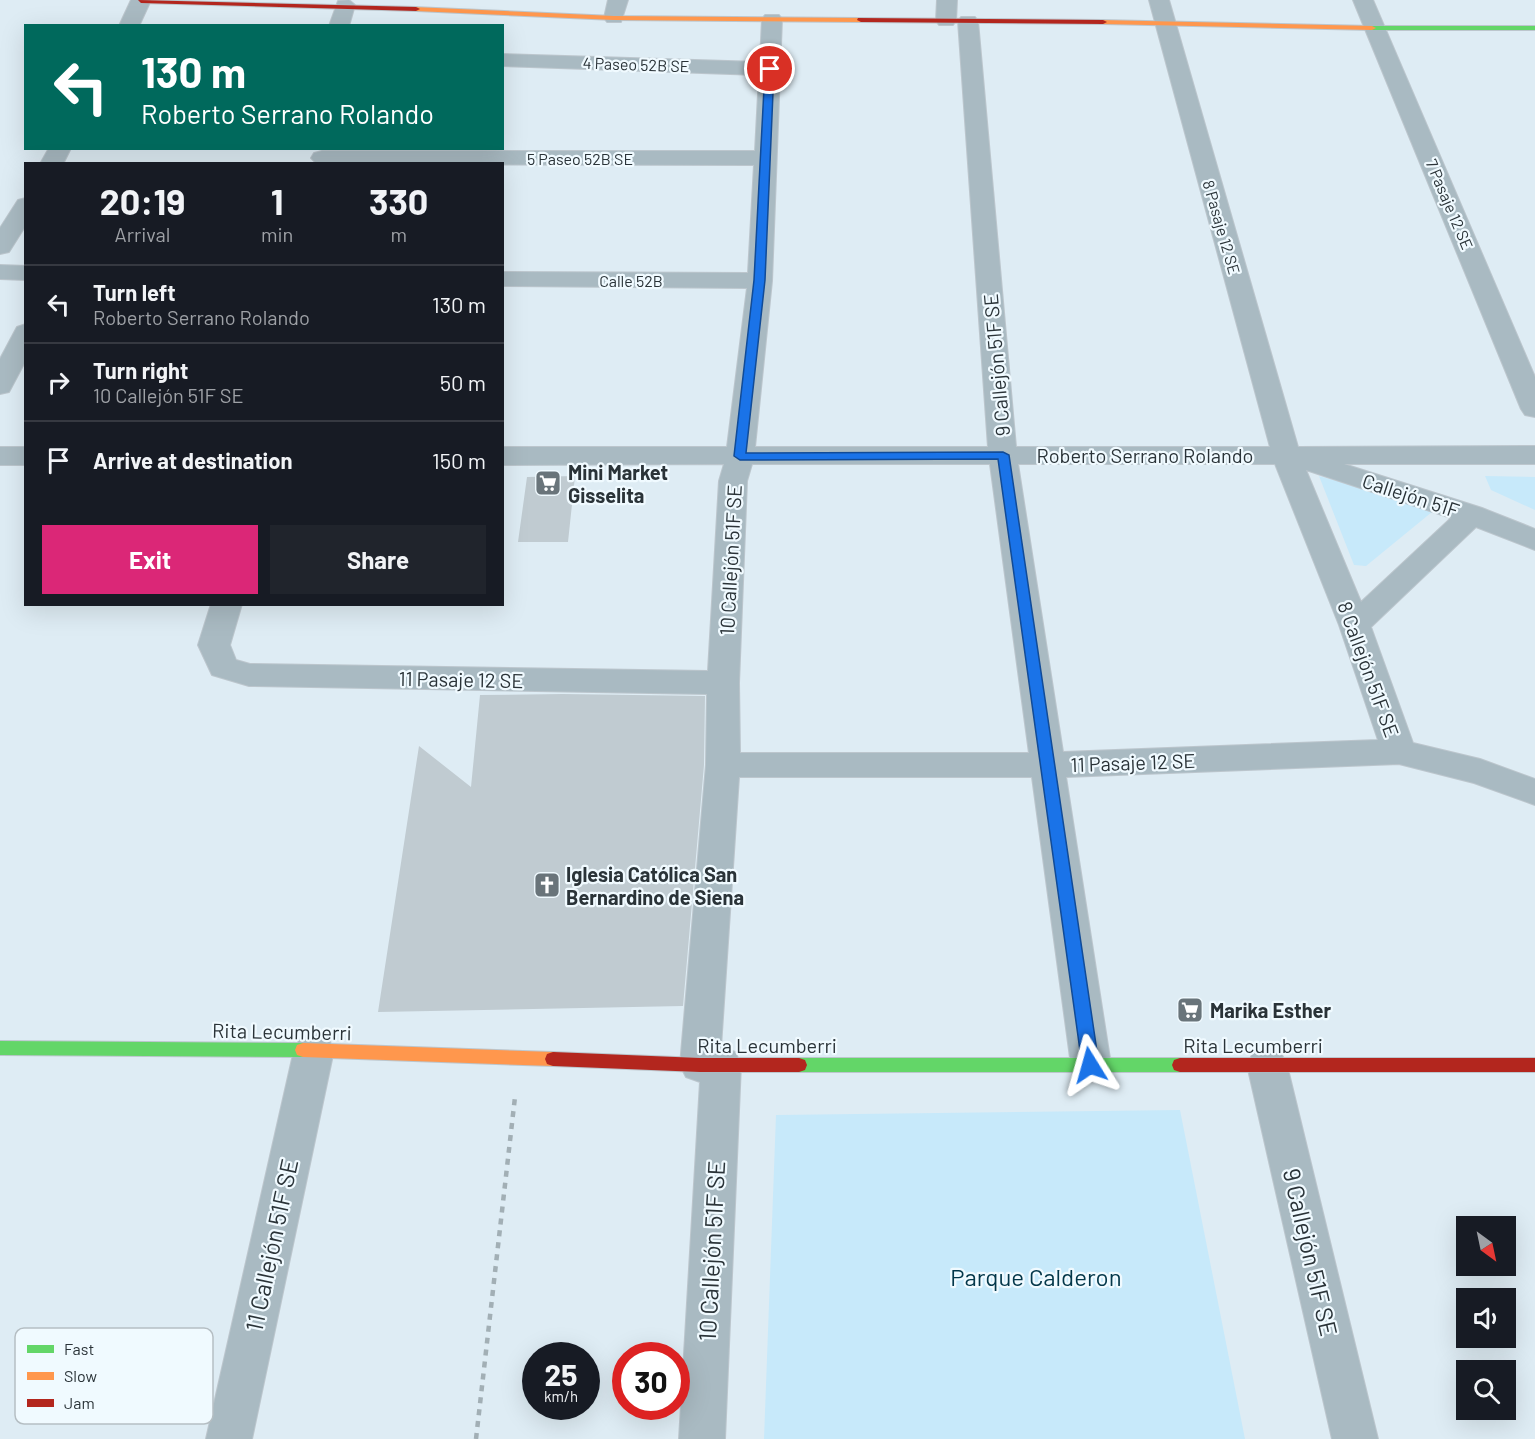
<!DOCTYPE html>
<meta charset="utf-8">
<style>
body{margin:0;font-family:Barlow,sans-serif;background:#20242c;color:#f1f3f6;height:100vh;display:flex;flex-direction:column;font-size:22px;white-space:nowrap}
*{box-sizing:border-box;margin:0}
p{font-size:20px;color:#9ea1a6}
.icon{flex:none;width:33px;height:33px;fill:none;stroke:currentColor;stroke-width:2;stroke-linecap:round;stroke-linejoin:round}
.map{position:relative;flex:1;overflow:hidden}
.details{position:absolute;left:24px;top:162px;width:480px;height:444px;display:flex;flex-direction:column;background:#171b24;border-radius:0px;box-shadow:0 6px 24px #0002}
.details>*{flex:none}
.guide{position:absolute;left:24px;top:24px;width:480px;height:126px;border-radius:0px;box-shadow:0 6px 24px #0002;background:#00695c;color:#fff;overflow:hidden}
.needle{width:39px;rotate:147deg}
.tools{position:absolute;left:1456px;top:1216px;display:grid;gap:12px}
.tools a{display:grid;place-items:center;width:60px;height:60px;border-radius:0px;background:#171b24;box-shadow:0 6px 24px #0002;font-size:30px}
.speed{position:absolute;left:522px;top:1342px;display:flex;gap:12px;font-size:30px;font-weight:700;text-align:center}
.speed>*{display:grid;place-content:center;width:78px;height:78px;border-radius:50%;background:#171b24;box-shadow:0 6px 24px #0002;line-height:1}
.speed small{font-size:15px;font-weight:400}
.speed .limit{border:9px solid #d22;background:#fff;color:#111}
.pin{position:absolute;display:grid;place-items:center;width:51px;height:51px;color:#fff;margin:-26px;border:3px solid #fff;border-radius:50%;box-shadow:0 2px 6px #0007}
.me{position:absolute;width:66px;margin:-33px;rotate:352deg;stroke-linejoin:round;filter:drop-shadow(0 0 4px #0008)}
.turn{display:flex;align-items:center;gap:21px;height:126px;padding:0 18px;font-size:27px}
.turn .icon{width:78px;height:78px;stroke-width:2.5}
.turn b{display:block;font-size:42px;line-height:51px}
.eta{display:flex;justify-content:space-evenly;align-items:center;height:102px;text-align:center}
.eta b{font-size:36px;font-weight:700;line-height:42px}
.button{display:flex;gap:12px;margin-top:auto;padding:12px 18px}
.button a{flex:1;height:69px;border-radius:0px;background:#db2777;color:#fff;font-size:24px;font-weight:700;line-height:69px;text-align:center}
.button a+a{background:#20242c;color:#f1f3f6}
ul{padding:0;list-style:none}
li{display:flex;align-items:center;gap:18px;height:78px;padding:0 18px;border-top:2px solid #363941}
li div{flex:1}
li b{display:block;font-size:22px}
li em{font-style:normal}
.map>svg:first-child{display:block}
.green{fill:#c7e9fa}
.building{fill:#c0cbd1}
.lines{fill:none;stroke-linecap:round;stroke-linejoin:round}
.street-casing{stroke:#bcc6cd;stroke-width:2}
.fast-casing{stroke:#bcc6cd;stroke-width:2}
.slow-casing{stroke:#bcc6cd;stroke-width:2}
.jam-casing{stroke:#bcc6cd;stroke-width:2}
.path{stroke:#a2afb5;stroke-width:4.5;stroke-dasharray:6 6;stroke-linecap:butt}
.street{fill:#a9bac2;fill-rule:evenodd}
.fast{fill:#63d668;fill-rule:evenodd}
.slow{fill:#ff974d;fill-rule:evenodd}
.jam{fill:#b3261e;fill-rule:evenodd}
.route{fill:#1a73e8;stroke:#114b97;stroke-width:1.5}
.labels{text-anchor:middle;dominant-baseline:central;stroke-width:4.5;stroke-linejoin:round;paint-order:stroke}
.far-street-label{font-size:16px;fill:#2a3338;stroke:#f0faff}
.street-label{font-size:20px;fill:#2a3338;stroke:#f0faff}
.poi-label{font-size:20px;font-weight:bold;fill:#2a3338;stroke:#f0faff;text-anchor:start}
.near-street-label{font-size:24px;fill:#2a3338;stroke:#f0faff}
.near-park-label{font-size:24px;fill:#03374a;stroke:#f0faff}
.key{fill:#f0faff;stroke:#b5bec3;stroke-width:1.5}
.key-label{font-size:16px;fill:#2a3338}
</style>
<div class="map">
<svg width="1535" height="1439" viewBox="0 0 1535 1439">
<rect width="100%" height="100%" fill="#deecf4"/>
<path class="green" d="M1319 476 1431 507 1432 512 1366 566 1354 565Z
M1485 476 1535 477V510L1491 490Z
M1180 1110 1245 1439H764L776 1115Z"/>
<path class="building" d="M575 476 568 542H518L527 477Z
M563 694 705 696 704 765 683 1006 378 1012 419 746 471 787 480 695Z"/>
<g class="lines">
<defs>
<path id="street" d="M131 0H151L139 26H119Z
M349 0 355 5 349 26H329L338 1Z
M608 0H628L621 22H607L604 18Z
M937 0H957L956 21 953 25H939L936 21Z
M1149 0H1169L1298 447 1535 446V464H1344L1482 508 1535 529V550L1476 527 1371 627 1413 743 1480 759 1535 779V805L1474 783 1399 764 1066 777 1111 1065 1105 1077 1091 1082 1077 1077 1071 1065 1032 777H739L721 1047 735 1052 741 1064 725 1439H679L700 1082 686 1077 680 1065 706 765 707 694 249 686 212 675 198 645 211 604H242L230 645 236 660 250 664 708 671 719 481 724 464 502 465V447H727L747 288 502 286V272L748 273 754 165 317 164 311 158 314 153 322 151H755L759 75 502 66V54L760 62 762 19 765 15H779L782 19 772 281 755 447H988L958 21 961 17H975L978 21 1016 447H1270ZM752 464H990L1029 753H740L739 683 747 481ZM1018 464H1275L1339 625 1378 740 1063 752ZM1306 470 1451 518 1361 602Z
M1353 0H1373L1535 377V417L1525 415 1521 409Z
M49 148H71L63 164H40Z
M26 198V225L9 252 0 254V228L18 200Z
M0 265 26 266V280L0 279Z
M26 324V360L9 392 0 394V359L17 327Z
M0 447H26V465H0Z
M314 1033 328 1038 334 1050 252 1439H206L294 1050 300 1038Z
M1267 1048 1281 1053 1287 1065 1378 1439H1332L1247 1065 1253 1053Z"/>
<path id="fast" d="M1369 26H1535V30H1369Z
M0 1041 303 1043 309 1045 311 1050 309 1055 303 1057 0 1055Z
M799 1058H1180L1186 1060 1188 1065 1186 1070 1180 1072H799L793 1070 791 1065 793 1060Z"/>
<path id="slow" d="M413 7 614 16 861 18 865 20 861 22 614 20 416 11 412 9Z
M1100 20 1372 26 1376 28 1372 30 1103 24H1100Z
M303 1043 553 1052 559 1054 561 1059 559 1064 553 1066 303 1057 297 1055 295 1050 297 1045Z"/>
<path id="jam" d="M138 0 416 7 420 9 416 11 141 3Z
M858 18 1103 20 1107 22 1103 24 861 22 857 20Z
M553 1052 700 1058H799L805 1060 807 1065 805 1070 799 1072H700L553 1066 547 1064 545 1059 547 1054Z
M1180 1058H1535V1072H1180L1174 1070 1172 1065 1174 1060Z"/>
</defs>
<use href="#street" class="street-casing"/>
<use href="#fast" class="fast-casing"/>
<use href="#slow" class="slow-casing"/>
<use href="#jam" class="jam-casing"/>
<path class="path" d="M476 1439 515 1097"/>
<use href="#street" class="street"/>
<use href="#fast" class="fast"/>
<use href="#slow" class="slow"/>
<use href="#jam" class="jam"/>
</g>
<path class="route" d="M770 66 774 69 765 280 746 453 1003 452 1009 455 1099 1065 1096 1070H1085L1082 1065 998 459 740 460 734 456 754 280 765 69Z"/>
<defs>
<symbol id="supermarket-square" viewBox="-11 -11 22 22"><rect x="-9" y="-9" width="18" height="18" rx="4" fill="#69747a" stroke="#f0faff"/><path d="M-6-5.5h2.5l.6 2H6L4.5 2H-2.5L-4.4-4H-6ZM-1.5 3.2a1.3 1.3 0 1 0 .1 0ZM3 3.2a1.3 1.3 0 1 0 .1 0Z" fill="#fff"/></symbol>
<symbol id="church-square" viewBox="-11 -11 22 22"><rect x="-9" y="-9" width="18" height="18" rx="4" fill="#69747a" stroke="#f0faff"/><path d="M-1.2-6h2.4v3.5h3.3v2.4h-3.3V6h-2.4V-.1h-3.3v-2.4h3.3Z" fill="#fff"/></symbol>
</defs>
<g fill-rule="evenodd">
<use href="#supermarket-square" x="533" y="468" width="30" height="30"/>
<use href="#church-square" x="532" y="870" width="30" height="30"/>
<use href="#supermarket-square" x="1175" y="995" width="30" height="30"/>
</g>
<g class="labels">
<g class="far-street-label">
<text transform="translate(636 64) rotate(2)">4 Paseo 52B SE</text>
<text x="580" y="158">5 Paseo 52B SE</text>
<text transform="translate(1450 204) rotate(67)">7 Pasaje 12 SE</text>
<text transform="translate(1222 227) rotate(74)">8 Pasaje 12 SE</text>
<text x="631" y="280">Calle 52B</text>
</g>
<g class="street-label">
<text transform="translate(996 365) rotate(-95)">9 Callejón 51F SE</text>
<text x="1145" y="455">Roberto Serrano Rolando</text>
<text transform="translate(1411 495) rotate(18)">Callejón 51F</text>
<text transform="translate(730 560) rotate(-87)">10 Callejón 51F SE</text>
<text transform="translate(1369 669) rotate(70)">8 Callejón 51F SE</text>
<text transform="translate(461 679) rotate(1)">11 Pasaje 12 SE</text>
<text transform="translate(1133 762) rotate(-2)">11 Pasaje 12 SE</text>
<text transform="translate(282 1031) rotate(1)">Rita Lecumberri</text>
<text x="767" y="1045">Rita Lecumberri</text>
<text x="1253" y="1045">Rita Lecumberri</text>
</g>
<g class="poi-label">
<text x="568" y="472">Mini Market<tspan x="568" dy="23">Gisselita</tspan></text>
<text x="566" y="874">Iglesia Católica San<tspan x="566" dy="23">Bernardino de Siena</tspan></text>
<text x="1210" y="1010">Marika Esther</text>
</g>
<g class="near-street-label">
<text transform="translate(271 1245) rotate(-78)">11 Callejón 51F SE</text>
<text transform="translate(711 1251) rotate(-87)">10 Callejón 51F SE</text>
<text transform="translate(1311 1252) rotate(77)">9 Callejón 51F SE</text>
</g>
<g class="near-park-label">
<text x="1036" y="1276">Parque Calderon</text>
</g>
</g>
<rect x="15" y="1328" width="198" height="96" rx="9" class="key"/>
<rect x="27" y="1345" width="27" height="8" fill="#63d668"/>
<rect x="27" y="1372" width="27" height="8" fill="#ff974d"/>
<rect x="27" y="1399" width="27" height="8" fill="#b3261e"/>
<g class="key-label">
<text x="64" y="1355">Fast</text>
<text x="64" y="1382">Slow</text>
<text x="64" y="1409">Jam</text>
</g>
</svg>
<div class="tools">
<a><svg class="needle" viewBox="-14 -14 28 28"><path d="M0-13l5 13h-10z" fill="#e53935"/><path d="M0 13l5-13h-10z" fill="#9ea1a6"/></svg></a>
<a><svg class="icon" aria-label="sound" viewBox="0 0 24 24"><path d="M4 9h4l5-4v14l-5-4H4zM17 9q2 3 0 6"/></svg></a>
<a><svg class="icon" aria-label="search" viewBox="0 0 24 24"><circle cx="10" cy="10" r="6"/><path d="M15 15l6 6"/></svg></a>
</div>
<div class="speed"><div>25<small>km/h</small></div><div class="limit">30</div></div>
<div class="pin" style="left:770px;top:69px;background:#d93025"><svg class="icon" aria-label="arrive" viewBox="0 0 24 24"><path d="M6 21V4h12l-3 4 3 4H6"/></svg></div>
<svg class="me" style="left:1090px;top:1065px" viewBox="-20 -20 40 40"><path d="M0-17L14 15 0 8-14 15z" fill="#1a73e8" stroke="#fff" stroke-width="4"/></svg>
<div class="guide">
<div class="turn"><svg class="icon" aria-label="left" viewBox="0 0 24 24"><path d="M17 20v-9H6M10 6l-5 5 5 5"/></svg><div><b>130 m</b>Roberto Serrano Rolando</div></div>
</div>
<section class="details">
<div class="eta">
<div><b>20:19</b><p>Arrival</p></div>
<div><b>1</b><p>min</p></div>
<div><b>330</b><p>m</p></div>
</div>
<ul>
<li><svg class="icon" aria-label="left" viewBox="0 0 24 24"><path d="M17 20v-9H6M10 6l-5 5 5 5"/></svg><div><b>Turn left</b><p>Roberto Serrano Rolando</p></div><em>130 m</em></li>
<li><svg class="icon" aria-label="right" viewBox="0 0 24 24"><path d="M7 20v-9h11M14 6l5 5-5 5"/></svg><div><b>Turn right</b><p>10 Callejón 51F SE</p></div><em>50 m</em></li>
<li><svg class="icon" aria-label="arrive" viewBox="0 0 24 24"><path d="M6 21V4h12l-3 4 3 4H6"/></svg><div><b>Arrive at destination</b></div><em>150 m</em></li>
</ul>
<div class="button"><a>Exit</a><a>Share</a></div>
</section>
</div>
